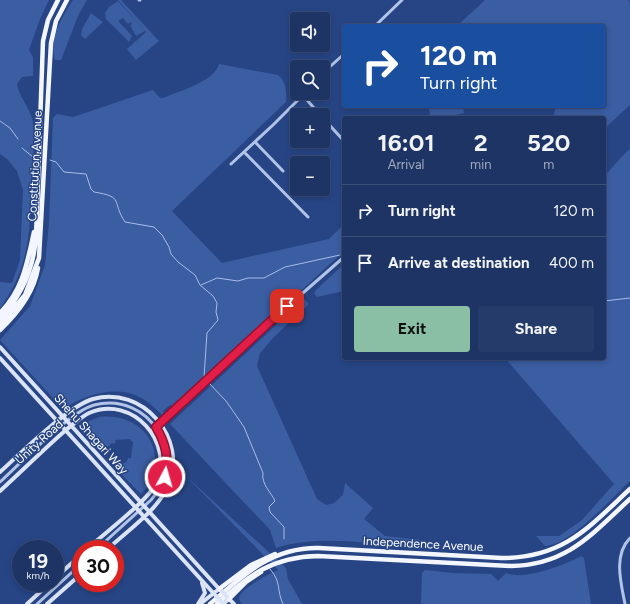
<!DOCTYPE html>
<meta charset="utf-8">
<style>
body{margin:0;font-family:Figtree,sans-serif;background:#253c6a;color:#f1f3f6;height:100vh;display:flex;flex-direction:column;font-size:15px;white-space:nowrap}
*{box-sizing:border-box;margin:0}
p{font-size:13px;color:#a0aabf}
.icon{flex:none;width:22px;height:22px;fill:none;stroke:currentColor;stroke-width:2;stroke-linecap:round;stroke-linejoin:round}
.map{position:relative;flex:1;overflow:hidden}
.sheet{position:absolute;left:342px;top:116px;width:264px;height:244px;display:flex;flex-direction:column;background:#1d3464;border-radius:4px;box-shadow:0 2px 6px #0003,0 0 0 1px #3b4f78}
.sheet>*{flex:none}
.guide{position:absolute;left:342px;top:24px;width:264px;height:84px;border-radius:4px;box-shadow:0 2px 6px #0003,0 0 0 1px #3b4f78;background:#1a4fa0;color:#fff;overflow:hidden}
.buttons{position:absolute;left:290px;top:12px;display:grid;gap:8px}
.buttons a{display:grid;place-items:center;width:40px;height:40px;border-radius:4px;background:#1d3464;box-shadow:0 2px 6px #0003,0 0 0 1px #3b4f78;font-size:20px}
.speed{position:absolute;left:12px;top:540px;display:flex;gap:8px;font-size:20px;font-weight:700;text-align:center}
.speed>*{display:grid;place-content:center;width:52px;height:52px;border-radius:50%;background:#1d3464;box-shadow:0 2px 6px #0003,0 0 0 1px #3b4f78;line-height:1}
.speed small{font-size:10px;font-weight:400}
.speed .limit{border:6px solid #d22;background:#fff;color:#111}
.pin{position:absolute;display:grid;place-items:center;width:34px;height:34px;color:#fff;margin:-17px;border-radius:8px;box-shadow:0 2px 6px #0006}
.me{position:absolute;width:44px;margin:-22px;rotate:6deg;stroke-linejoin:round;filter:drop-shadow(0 0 3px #0008)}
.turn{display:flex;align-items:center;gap:14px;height:84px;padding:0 12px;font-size:18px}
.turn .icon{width:52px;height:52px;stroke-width:2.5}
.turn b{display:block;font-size:28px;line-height:34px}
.eta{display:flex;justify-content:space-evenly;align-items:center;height:68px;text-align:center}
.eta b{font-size:24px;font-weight:700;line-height:28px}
.button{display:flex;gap:8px;margin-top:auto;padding:8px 12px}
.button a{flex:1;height:46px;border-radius:4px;background:#8abfa5;color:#111;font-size:16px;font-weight:700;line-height:46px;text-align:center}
.button a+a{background:#253c6a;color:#f1f3f6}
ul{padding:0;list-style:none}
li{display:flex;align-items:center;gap:12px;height:52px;padding:0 12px;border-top:1px solid #3b4f78}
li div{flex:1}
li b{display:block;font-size:15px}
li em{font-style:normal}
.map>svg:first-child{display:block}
.green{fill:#3b5da2}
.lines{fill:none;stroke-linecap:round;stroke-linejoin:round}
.stream{stroke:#a6bde8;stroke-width:1}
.street{stroke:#b1c4e8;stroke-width:3}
.secondary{stroke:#dbe4f7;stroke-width:4}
.primary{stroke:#f3f6fe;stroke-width:4.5}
.secondary-bridge{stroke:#dbe4f7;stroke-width:4}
.route-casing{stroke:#92132f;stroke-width:10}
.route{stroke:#e11d48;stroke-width:7}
.labels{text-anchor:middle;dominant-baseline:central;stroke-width:3;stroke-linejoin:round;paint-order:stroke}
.street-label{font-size:12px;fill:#fff;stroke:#274585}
</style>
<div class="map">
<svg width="630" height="604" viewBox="0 0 630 604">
<rect width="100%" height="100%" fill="#274585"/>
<path class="green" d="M0 0H49L40 19 29 50 33 57V76L22 77 17 84C19 98 32 110 33 123 35 142 33 162 32 181 30 229 30 268 0 308V282L12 283 20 260 23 190 17 171 7 159 0 154Z
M73 0H87L78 16 61 60H55C49 37 61 19 73 0Z
M118 0H121L159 41 136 60 127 49 146 32Z
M485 0H628L630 2V105L604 129V118H553L556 106H604V26H457Z
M118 1 145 31 136 36 130 25 132 24 131 22 128 24 123 18 118 21 132 36 129 42 106 19 105 13 109 7Z
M91 13 103 22 85 39 81 35 82 29Z
M219 64 278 75C286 81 287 93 286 102L172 211 222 263 329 239 344 224V251L174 408 170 405 163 411 164 413 162 415C157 410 151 404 145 400 119 383 86 394 63 409L0 340 30 306 45 265 49 223 53 118 57 114 73 117 153 90 160 98H163C179 91 214 82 219 64Z
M429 106H463L464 113 451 116 452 118H430Z
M630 149V481C613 497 569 546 545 546L536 536H559L582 520 614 484 505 358H604V176C614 167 620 157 630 149Z
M344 264V291L317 297 314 293 316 290Z
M304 299 309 304 273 338 260 353 257 366 317 499 326 505 334 503 343 495 345 483 373 508 364 519 385 536 421 540 419 548C374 544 320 534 276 548L270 530 170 424Z
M99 417C131 413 161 435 154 470 152 479 147 488 141 494L120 473 124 462 126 463 128 458H131L133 442 130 439 115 440 116 443 110 444V446L98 449 95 445 99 441 84 423Z
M185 475 286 568 288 579 302 604H242L239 599C239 589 269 574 278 570Z
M581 556 584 558 591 604H421L422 573 425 570 453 573 491 574 498 581 506 573C523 581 565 565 581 556Z"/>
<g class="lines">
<path class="stream" d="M0 121 10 128 18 139
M22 148 33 157
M50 160 56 162 64 172 86 174 91 189 94 192C125 197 111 201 125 222L154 227 162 235 169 247 171 254 178 262 195 275 200 285 213 296 217 303 216 312 218 320 207 333 204 377 206 379
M201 285 217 278 238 281 248 278H264L285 267 340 255
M604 301 630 298
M208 382 226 401 244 427 263 473C261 484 271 492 275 501L269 507 270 512 284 527V539
M270 569C282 583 276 589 283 604"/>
<path class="street" d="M139 0H140
M375 26 402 0
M323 73 344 54
M301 93 320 115
M323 118 344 141
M255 142 283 171
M244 152 308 217
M231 164 273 125 303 95
M151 431 183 403 272 320 344 257
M0 482C21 463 69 412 94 405 150 391 190 457 151 500L97 549
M37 604 81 564
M625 604C621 583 613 555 630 538"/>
<path class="secondary" d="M0 347 221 591
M0 358 216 596
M0 472C20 454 68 406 93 399 142 385 189 438 168 486 157 511 128 530 108 549
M0 491C22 471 44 449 67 429 74 424 81 417 89 413 133 394 175 443 156 484 147 501 104 534 87 549
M55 578 81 555
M227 597 234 604
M27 604 50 583
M47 604 81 574
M198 604 205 593 202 583
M200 604 219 589
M223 604 229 599"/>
<path class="primary" d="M0 313C23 290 27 263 34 232
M0 319C22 295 34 269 36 236L43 41 48 20 58 0
M0 325 25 295 39 258 51 43 56 21 67 0
M0 330C18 313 34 293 38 268
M219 589 251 565 275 554
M229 599 246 582 261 572
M210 604C243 575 272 547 319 548L502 558C563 558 588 528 630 489
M217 604C249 575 272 557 318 556L511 566C567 565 592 534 630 499"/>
<path class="secondary-bridge" d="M222 591 227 597
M216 596 222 602"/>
</g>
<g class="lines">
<defs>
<path id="route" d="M165 477C169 458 166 444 156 427L287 306"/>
</defs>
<use href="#route" class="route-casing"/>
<use href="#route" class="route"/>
</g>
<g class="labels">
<g class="street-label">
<text transform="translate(35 166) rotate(-87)">Constitution Avenue</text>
<text transform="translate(91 434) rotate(48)">Shehu Shagari Way</text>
<text transform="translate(39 442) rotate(-42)">Unity Road</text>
<text transform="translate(423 544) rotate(3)">Independence Avenue</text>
</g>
</g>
</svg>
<div class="buttons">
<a><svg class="icon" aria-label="sound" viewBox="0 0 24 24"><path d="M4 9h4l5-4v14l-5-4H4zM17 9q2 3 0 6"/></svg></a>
<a><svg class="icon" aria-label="search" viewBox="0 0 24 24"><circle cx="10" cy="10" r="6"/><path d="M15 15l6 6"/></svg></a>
<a>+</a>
<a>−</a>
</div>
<div class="speed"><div>19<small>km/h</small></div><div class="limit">30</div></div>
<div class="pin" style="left:287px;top:306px;background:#d93025"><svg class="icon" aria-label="arrive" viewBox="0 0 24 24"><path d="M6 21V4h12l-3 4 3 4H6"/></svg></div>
<svg class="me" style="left:165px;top:477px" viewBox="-20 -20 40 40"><circle r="17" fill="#e11d48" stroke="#fff" stroke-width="3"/><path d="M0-11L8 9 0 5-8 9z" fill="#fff"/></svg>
<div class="guide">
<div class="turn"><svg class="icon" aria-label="right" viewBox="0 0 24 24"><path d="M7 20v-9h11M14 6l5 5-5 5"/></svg><div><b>120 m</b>Turn right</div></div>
</div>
<section class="sheet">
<div class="eta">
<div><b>16:01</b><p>Arrival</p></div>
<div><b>2</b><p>min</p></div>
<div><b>520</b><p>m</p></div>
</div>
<ul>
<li><svg class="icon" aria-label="right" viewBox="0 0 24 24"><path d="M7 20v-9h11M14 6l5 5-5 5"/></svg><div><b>Turn right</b></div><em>120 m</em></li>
<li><svg class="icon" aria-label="arrive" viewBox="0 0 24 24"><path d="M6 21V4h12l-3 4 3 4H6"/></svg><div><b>Arrive at destination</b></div><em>400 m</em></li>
</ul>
<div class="button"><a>Exit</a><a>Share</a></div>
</section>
</div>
